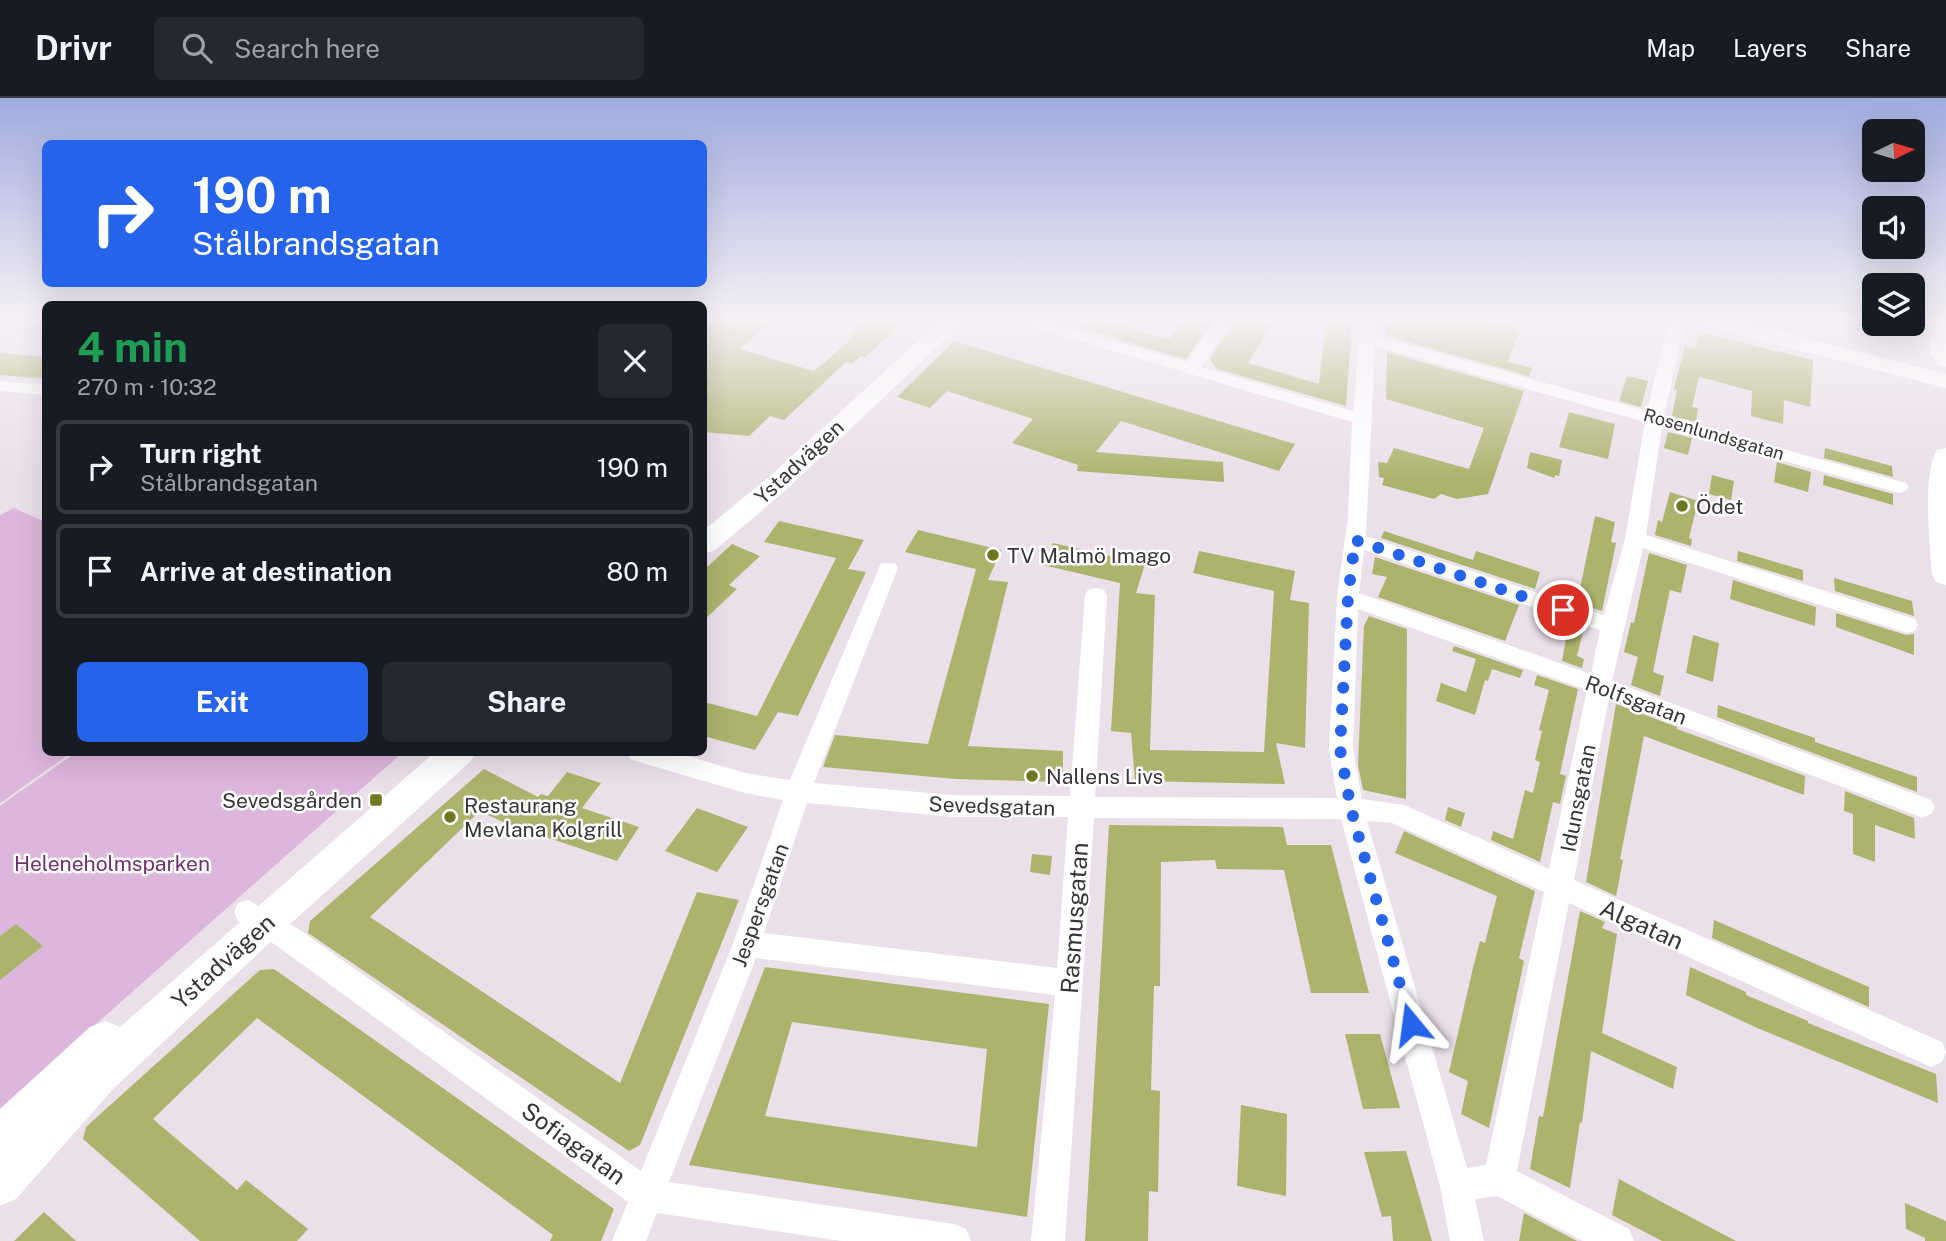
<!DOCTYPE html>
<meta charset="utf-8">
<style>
body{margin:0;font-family:"Public Sans",sans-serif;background:#242831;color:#f1f3f6;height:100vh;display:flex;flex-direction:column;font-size:26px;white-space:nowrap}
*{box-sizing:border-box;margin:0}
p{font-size:23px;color:#9ea1a6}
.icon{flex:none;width:38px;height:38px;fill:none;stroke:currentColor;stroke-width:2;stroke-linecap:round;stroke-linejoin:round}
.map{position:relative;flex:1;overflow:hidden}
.panel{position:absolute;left:42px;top:203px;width:665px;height:455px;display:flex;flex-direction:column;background:#171b24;border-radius:10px;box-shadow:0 7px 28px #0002}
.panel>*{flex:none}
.guide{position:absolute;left:42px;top:42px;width:665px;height:147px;border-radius:10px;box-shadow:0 7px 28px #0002;background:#2563eb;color:#fff;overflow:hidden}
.needle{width:46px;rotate:85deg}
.fabs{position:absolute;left:1862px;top:21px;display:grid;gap:14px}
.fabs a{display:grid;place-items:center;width:63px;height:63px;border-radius:10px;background:#171b24;box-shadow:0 7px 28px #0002;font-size:35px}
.pin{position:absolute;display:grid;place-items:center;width:60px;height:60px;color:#fff;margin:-30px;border:4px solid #fff;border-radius:50%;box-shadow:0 2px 7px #0007}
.me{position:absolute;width:77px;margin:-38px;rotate:344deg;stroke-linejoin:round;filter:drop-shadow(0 0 5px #0008)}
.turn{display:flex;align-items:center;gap:24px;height:147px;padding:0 35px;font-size:32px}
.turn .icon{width:91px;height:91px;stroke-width:2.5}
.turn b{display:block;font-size:49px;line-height:60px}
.round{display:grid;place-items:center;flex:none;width:74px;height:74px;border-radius:10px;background:#242831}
.headline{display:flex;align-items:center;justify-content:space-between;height:119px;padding:0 35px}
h1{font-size:42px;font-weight:700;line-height:52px;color:#1e9e55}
.action{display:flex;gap:14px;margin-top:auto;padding:14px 35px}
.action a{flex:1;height:80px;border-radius:10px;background:#2563eb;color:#fff;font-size:28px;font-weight:700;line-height:80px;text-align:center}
.action a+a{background:#242831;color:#f1f3f6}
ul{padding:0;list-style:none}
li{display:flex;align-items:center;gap:21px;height:94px;margin:0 14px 10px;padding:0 21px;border:4px solid #363941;border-radius:10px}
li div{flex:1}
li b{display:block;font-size:26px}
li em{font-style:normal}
header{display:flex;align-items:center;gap:42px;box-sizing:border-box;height:98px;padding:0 35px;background:#171b24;border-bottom:2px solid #363941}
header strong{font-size:33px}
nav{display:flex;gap:38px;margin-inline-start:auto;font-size:24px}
.search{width:490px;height:63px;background:#242831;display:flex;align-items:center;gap:18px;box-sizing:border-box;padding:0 24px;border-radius:10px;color:#9ea1a6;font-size:26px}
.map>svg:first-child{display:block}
.green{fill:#ddb6db}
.building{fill:#abb36d;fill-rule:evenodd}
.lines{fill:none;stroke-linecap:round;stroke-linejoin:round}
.street{fill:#fff;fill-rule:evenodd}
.secondary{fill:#fff;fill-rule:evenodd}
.route{stroke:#2563eb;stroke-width:12;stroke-dasharray:0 21.6}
.poi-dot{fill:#707720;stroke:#fff;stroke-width:2.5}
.labels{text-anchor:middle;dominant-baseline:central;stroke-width:5;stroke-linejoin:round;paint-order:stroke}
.far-street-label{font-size:18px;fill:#393439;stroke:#fff}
.street-label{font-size:21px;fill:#393439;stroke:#fff}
.poi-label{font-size:21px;fill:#393439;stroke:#fff;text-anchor:start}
.park-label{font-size:21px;fill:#70316f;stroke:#fff}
.near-street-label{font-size:24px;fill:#393439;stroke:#fff}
</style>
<header>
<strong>Drivr</strong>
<div class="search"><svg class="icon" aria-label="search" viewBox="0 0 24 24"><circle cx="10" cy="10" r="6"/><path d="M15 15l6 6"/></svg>Search here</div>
<nav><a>Map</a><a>Layers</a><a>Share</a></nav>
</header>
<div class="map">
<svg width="1946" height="1143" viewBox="0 0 1946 1143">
<rect width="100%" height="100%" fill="#ebdfea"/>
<path class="green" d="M14 410 45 424 46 654 71 655 0 705V417Z
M75 655H402L0 1011V708Z"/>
<path class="building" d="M704 222H774L739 251 814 273 853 240 848 238 868 222H906L865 259 861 258 852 266 846 264 784 322 770 318 749 338 704 334Z
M1086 222H1098L1169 241 1184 222H1213L1186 261 1083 231Z
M1235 222H1274L1248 265 1319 286 1326 222H1352L1346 308 1217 271 1210 261Z
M1387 222H1481L1520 232 1508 264 1532 270 1529 278 1387 238Z
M1699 234 1813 262 1810 309 1784 302 1783 326 1751 318 1752 293 1699 279 1692 309 1698 310 1696 324 1672 318 1677 292 1674 291 1685 248 1695 251Z
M954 243 1295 346 1279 373 1121 323 1096 354 1223 364 1224 384 1077 373 1078 367 1012 345 1033 321 947 293 930 310 897 299Z
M1387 254 1524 293 1488 396 1457 401 1441 396 1434 401 1382 387 1384 380 1379 379 1378 364 1387 365 1394 350 1469 371 1484 330 1386 301Z
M0 255 46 259V281L0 277Z
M1627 278 1648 283 1641 309 1619 303Z
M1569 314 1615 326 1608 361 1559 349Z
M1668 334 1692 340 1688 357 1664 350Z
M1825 350 1892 368 1893 379 1824 360Z
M1530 354 1562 362 1559 378 1555 377 1554 380 1527 370Z
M1777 364 1811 374 1808 394 1774 384Z
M1712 377 1734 383 1731 402 1709 396Z
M1824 377 1893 396V407L1823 387Z
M1670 394 1698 403 1689 440 1692 441 1691 448 1655 437 1658 422 1662 424Z
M1595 418 1615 424 1611 444 1616 445 1602 513 1577 505Z
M779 423 864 442 848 471 866 474 798 618 778 614 755 652 704 638V604L757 618 836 460 764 444Z
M918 432 1001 452 988 482 1008 484 968 648 1063 653V684L956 681 823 669 835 637 928 646 976 471 905 454Z
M1384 433 1473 462 1476 453 1540 474 1535 491 1381 440Z
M1053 445 1145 466 1136 495 1155 497 1150 652 1264 654 1274 493 1193 475 1199 453 1295 473 1290 502 1309 505 1305 650 1276 645 1285 686 1135 683 1131 635 1111 633 1120 485 1043 467Z
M732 446 760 458 729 487 737 491 704 522V472Z
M1738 453 1803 472V483L1737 463Z
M1649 455 1687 467 1681 495 1670 492 1661 534 1653 574 1664 578 1660 598 1631 587 1638 559 1624 554 1631 524 1634 525Z
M1375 459 1519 507 1505 543 1378 499 1387 479 1372 476Z
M1834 480 1912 503 1914 518 1835 493Z
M1733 482 1816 509 1815 528 1730 501Z
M1836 515 1906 537 1914 536V557L1836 529Z
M1369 518 1407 531 1406 701 1363 692 1358 667 1364 528Z
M1558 521 1584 529 1577 558 1584 561 1582 570 1562 563 1566 541 1554 537Z
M1693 537 1719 545 1713 584 1686 575Z
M1454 548 1523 572 1520 580 1492 571 1488 583 1485 582 1475 617 1436 603 1441 585 1466 594 1476 561 1452 553Z
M1537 577 1578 591 1560 676 1566 678 1560 706 1553 704 1540 764 1491 742 1493 733 1513 741 1525 692 1533 695 1540 664 1535 662 1542 633 1539 632 1549 592 1534 587Z
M1616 606 1677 629V631L1805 678 1804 697 1644 638 1620 761 1623 762 1616 798 1586 784Z
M1718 607 1815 640V644L1917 679V694L1717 619Z
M484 671 538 699 541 696 548 698 567 674 601 685 582 710 639 729 617 763 507 726 480 713 370 819 620 985 697 794 739 802 640 1047 629 1053 308 835 310 823Z
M1845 693 1914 720 1915 741 1875 727V764L1853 756V716L1844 713Z
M1448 709 1465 715 1461 729 1445 722Z
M697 710 748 729 717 774 665 753Z
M1109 727 1283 729 1287 747H1331L1369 895H1311L1284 772 1217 771 1215 762 1161 764 1160 888H1154L1151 992 1160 993 1158 1094 1149 1093 1148 1143H1085Z
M1404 733 1535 793 1519 860 1524 863 1489 1030 1461 1016 1468 983 1449 974 1473 870 1480 843 1485 845 1497 798 1395 755Z
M1032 756 1052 758 1050 777 1030 774Z
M1580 813 1605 824 1602 830 1617 836 1602 935 1677 969 1673 991 1591 953 1582 1025 1580 1024 1570 1090 1530 1071 1539 1018 1543 1019Z
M1714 822 1869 889V909L1712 840Z
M16 826 43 848 0 882V838Z
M765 869 1049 906 1027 1119 689 1067ZM792 924 987 951 977 1049 765 1018Z
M1690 869 1746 894V897L1808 923V925L1936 976 1938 1005 1755 929 1686 897Z
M274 871 614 1111 601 1143H550L553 1137 257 920 153 1021 237 1092 246 1082 308 1131 297 1143H200L83 1041 86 1029 260 872Z
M1345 936H1380L1400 1010 1363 1011Z
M1241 1007 1287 1016 1286 1098 1237 1088Z
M1406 1053 1432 1143H1393L1391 1118 1382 1119 1364 1054Z
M1619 1081 1660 1103 1736 1143H1662L1612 1117Z
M1905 1105 1946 1123V1143H1925V1140L1906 1131Z
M44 1114 76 1143H14Z
M1524 1115 1577 1143H1519Z"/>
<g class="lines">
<path class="street" d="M1017 222H1041L1187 264 1216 222H1232L1201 269 1353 313 1361 222H1377L1376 238 1647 313 1669 222H1685L1664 318 1906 385 1909 389 1906 393 1899 395 1662 329 1646 437 1915 521 1918 527 1915 533 1907 535 1643 450 1612 583 1931 702 1935 709 1931 716 1922 720 1913 716 1609 600 1574 782 1942 944 1946 954 1942 964 1931 969 1920 964 1569 805 1517 1073 1629 1131 1634 1143H1583L1497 1098 1475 1101 1484 1143H1450L1440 1088 1341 721 1094 720 1065 1143H1031L1055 897 756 860 669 1084 954 1126 966 1131 971 1143H842L657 1115 646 1143H612L628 1104 277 848 238 823 234 814 238 805 248 802 297 830 641 1073 733 846 783 702 745 695 639 664 630 661 627 654H674L745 675 790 682 881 465H895L898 470 814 685 953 697 1070 698 1085 497 1088 492 1096 490 1104 492 1107 497 1095 699 1337 700 1329 651 1337 499 1348 418 1352 324 1019 225ZM1375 248 1645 324 1625 441 1604 517 1366 438ZM1364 452 1600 532 1591 576 1359 495ZM1358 511 1587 592 1549 771 1404 707 1362 701 1353 651ZM807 705 953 719H1068L1057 870 764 835ZM1367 723 1392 725 1544 794 1486 1067 1467 1070Z
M0 283 46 287V297L0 293Z"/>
<path class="secondary" d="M941 222H965L787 391 714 453 704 455V432L769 379Z
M1698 222H1734L1946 276V290L1701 227Z
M1929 222H1946V269L1938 267 1930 256Z
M1946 350V487L1936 484 1932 477C1930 449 1922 374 1937 352Z
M435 654H476L471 663 278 837 113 991 16 1101 0 1108V1011L90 929 105 923 120 929Z"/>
</g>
<linearGradient id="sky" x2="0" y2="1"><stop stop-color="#a0abdf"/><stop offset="0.58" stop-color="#f6f1f6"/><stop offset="1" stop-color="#f6f1f6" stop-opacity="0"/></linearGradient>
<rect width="1946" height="382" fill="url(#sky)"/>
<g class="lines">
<path class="route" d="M1411 926 1351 711 1340 651 1348 499 1355 442 1563 512"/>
</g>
<g class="poi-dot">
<circle cx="1682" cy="408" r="7"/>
<circle cx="993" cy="457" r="7"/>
<circle cx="1032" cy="678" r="7"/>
<rect x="369" y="695" width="14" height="14" rx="3.5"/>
<circle cx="450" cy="719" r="7"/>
</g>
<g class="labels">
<g class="far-street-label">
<text transform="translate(1714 336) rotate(16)">Rosenlundsgatan</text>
</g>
<g class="street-label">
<text transform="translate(799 364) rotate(-43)">Ystadvägen</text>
<text transform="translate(1636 602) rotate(20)">Rolfsgatan</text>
<text transform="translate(1578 700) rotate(-79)">Idunsgatan</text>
<text transform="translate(992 708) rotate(2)">Sevedsgatan</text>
<text transform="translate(760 807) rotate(-70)">Jespersgatan</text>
</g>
<g class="poi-label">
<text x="1696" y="408">Ödet</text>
<text x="1007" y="457">TV Malmö Imago</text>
<text x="1046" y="678">Nallens Livs</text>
<text x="362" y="702" text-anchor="end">Sevedsgården</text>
<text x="464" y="707">Restaurang<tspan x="464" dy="24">Mevlana Kolgrill</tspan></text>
</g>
<g class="park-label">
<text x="112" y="765">Heleneholmsparken</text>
</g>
<g class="near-street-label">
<text transform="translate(1074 820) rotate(-86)">Rasmusgatan</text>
<text transform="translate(1642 826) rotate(24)">Algatan</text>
<text transform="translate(223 863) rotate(-42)">Ystadvägen</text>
<text transform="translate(574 1045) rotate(36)">Sofiagatan</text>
</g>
</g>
</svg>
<div class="fabs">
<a><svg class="needle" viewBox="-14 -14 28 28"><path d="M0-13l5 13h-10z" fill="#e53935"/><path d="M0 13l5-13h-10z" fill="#9ea1a6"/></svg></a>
<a><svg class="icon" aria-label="sound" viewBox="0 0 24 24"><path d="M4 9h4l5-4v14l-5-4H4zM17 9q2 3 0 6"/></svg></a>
<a><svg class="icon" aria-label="layers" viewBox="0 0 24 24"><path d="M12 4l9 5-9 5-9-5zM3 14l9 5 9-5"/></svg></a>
</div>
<div class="pin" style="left:1563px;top:512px;background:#d93025"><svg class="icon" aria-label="arrive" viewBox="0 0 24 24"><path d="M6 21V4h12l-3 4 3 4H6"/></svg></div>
<svg class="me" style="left:1411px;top:926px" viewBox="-20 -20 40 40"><path d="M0-17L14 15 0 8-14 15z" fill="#2563eb" stroke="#fff" stroke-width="4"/></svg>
<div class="guide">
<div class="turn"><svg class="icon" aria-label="right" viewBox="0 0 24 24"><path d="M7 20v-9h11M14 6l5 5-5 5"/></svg><div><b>190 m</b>Stålbrandsgatan</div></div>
</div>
<section class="panel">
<div class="headline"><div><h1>4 min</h1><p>270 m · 10:32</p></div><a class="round"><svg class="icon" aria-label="close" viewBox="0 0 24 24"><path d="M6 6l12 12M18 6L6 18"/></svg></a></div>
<ul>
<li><svg class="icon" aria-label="right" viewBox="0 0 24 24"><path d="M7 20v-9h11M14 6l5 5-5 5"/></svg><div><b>Turn right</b><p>Stålbrandsgatan</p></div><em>190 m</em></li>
<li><svg class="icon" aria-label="arrive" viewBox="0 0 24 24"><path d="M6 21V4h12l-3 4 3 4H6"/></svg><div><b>Arrive at destination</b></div><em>80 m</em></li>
</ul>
<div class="action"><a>Exit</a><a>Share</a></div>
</section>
</div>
